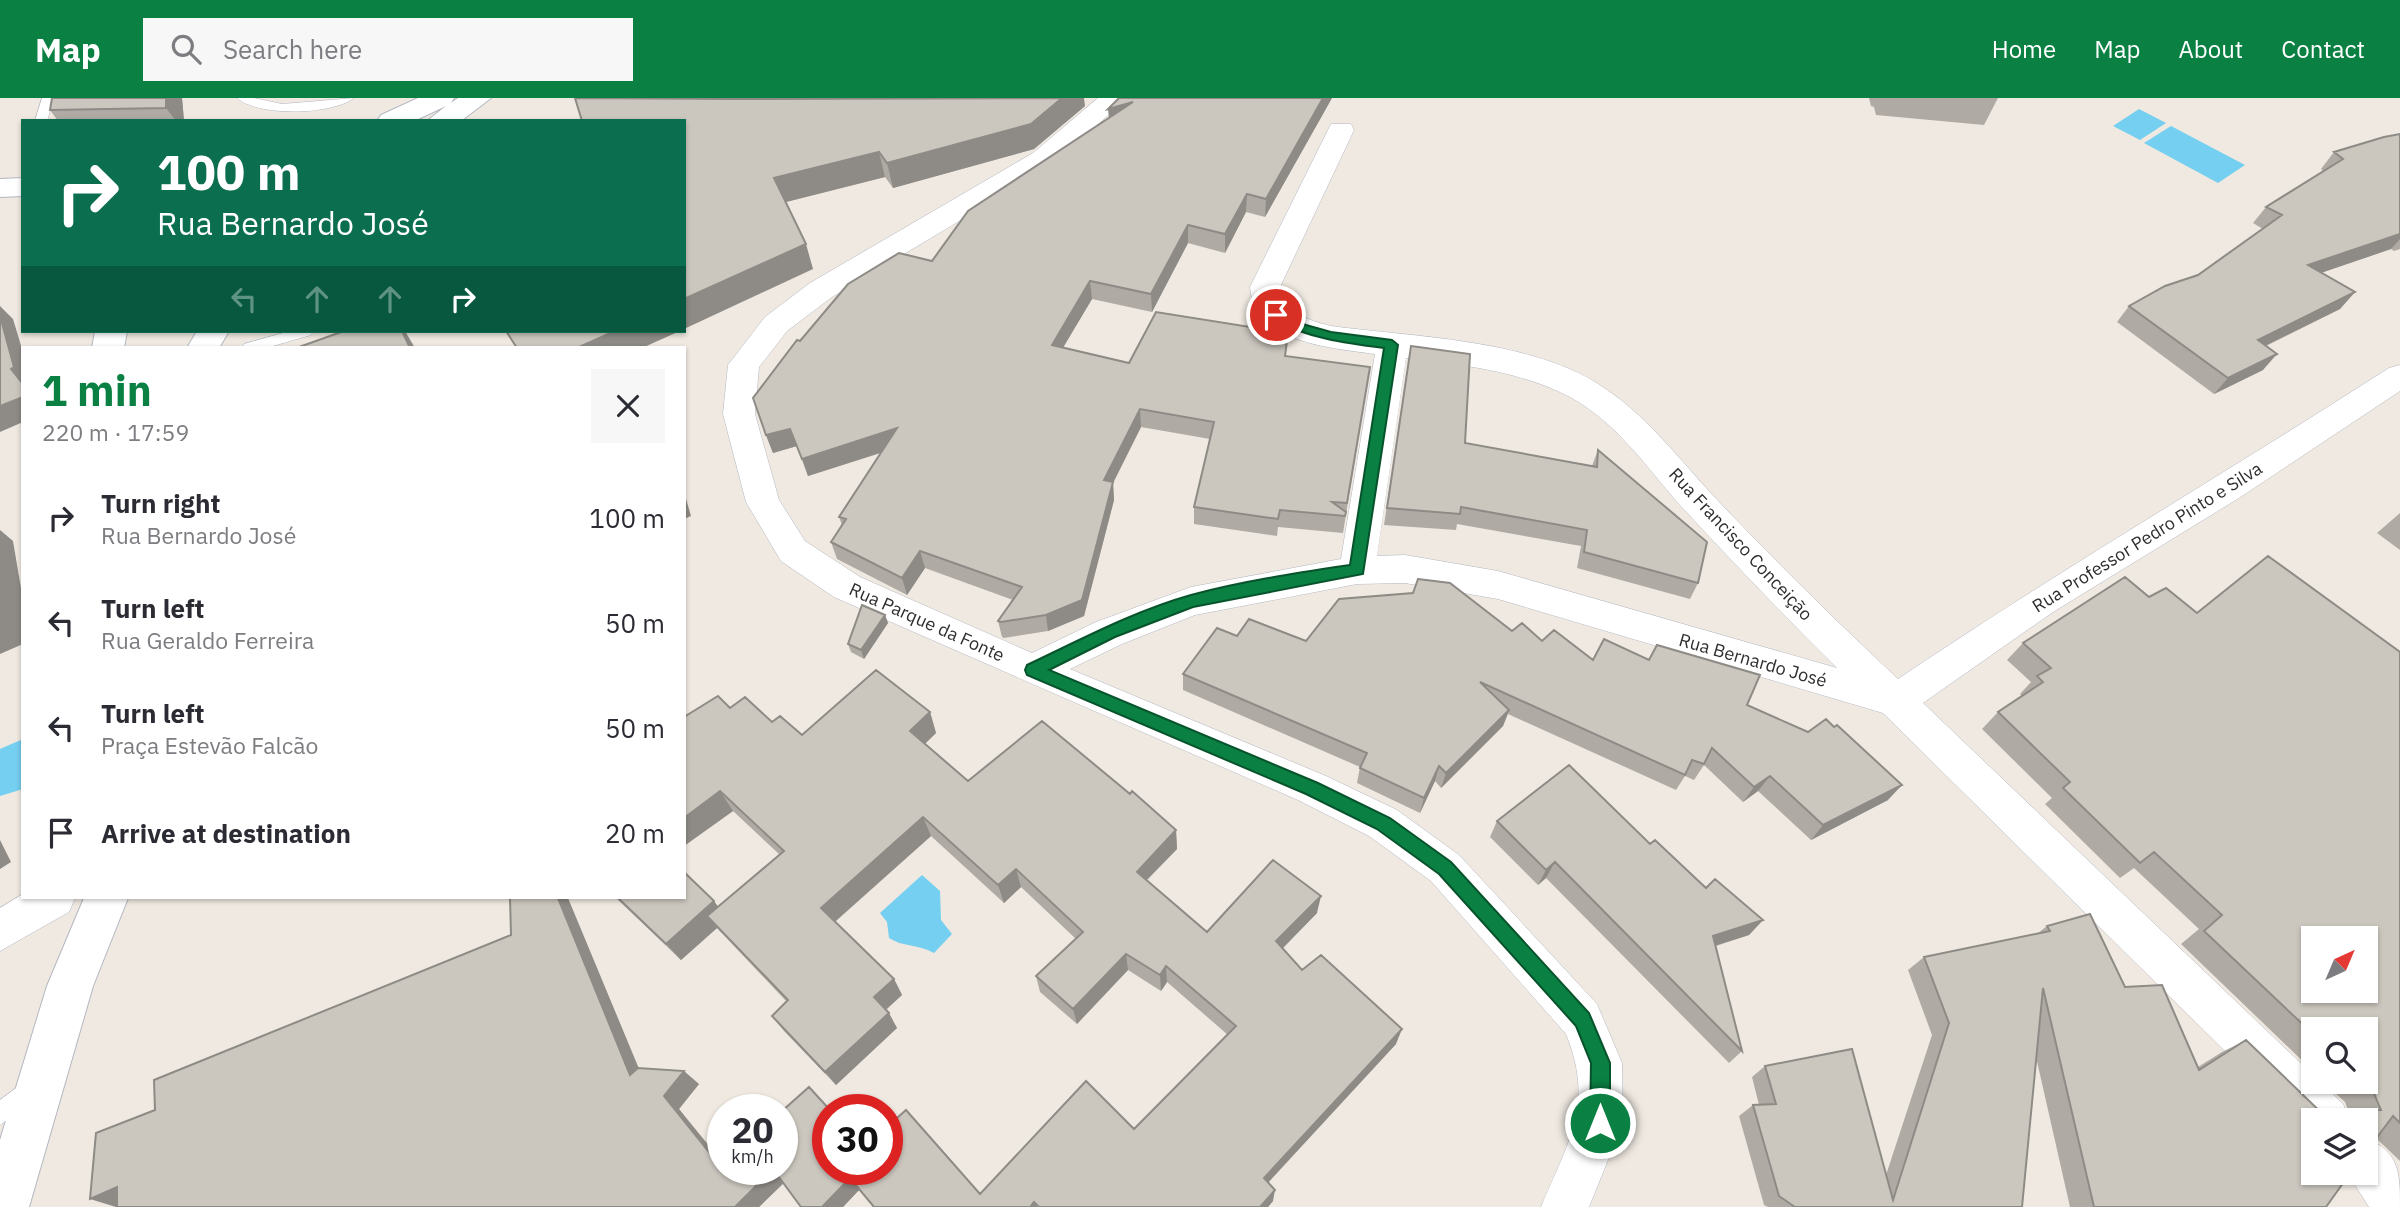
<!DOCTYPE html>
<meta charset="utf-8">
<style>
body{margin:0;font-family:"IBM Plex Sans",sans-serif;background:#f7f7f7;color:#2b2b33;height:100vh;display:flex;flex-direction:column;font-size:26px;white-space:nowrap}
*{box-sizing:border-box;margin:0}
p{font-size:23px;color:#7c7c81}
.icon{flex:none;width:38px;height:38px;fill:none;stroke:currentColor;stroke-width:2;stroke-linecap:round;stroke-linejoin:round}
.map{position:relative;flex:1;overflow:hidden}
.side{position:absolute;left:21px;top:248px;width:665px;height:553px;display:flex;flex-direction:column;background:#fff;border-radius:0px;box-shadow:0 2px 5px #0004}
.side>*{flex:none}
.top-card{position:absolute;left:21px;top:21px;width:665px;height:214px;border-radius:0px;box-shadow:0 2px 5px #0004;background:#0b6e4f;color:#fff;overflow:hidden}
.needle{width:46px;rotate:44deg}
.controls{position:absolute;left:2301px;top:828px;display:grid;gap:14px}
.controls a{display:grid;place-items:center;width:77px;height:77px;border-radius:0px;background:#fff;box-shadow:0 2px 5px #0004;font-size:35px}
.speed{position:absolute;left:707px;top:996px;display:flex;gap:14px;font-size:35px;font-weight:700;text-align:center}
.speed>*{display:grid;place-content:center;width:91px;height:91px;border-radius:50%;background:#fff;box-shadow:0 2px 5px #0004;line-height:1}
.speed small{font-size:18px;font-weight:400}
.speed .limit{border:10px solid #d22;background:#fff;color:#111}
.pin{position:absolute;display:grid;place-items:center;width:60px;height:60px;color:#fff;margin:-30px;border:4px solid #fff;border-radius:50%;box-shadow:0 2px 7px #0007}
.me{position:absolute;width:77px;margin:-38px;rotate:0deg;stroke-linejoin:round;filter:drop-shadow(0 0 5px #0008)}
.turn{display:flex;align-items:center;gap:24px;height:147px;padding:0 21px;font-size:32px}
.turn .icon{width:91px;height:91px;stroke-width:2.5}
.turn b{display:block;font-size:49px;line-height:60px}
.lanes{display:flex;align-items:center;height:66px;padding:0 21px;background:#0003;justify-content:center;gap:35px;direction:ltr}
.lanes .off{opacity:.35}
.round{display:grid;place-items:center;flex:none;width:74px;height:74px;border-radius:0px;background:#f7f7f7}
.summary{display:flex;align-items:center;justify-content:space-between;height:119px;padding:0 21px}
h1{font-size:42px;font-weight:800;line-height:52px;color:#0b8043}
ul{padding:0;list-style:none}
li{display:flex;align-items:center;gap:21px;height:105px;padding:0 21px}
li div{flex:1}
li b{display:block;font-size:26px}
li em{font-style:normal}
header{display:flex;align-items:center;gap:42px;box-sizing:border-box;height:98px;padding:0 35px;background:#0b8043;color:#fff}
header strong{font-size:33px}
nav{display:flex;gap:38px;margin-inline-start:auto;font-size:24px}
.search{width:490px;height:63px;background:#f7f7f7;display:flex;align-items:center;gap:18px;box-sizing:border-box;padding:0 24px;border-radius:0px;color:#7c7c81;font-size:26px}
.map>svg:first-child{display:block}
.water{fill:#75cff0}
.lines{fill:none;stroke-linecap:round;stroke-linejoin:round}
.service-casing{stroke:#b4b7c1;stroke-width:1}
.minor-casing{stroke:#b4b7c1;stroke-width:1}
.secondary-casing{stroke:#b4b7c1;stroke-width:2}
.service{fill:#fff;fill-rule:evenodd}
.minor{fill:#fff;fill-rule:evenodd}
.secondary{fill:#fff;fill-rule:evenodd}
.wall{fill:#afaba4}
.shaded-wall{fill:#8e8b86}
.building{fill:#cbc7bf;stroke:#8e8b86;stroke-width:2;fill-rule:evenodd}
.route{fill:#0b8043;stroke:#07532c;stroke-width:2}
.labels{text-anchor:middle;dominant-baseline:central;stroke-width:5;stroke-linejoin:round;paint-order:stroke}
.street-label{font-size:18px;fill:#2e2e2e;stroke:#fff}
</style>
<header>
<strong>Map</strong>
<div class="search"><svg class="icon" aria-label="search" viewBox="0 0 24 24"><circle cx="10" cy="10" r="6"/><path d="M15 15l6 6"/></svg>Search here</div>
<nav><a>Home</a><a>Map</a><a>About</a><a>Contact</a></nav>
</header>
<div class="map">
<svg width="2400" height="1109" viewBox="0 0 2400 1109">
<rect width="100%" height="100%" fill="#efe9e1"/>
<path class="water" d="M2139 11 2166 25 2140 42 2113 28Z
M2171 28 2245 67 2218 85 2144 45Z
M23 641V691L0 698V651Z
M922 777 940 793 941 822 952 836 934 855C919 846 902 849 889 840L887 824 880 815Z"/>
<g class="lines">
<defs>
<path id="service" d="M42 0H54L47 23H35Z
M237 0H254L282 6 354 0C332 17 258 19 237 0Z
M290 233H313L311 237 266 250H242L244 246Z
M27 982 35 985 38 993 35 1001 0 1027V1002Z"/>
<path id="minor" d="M1098 0H1127L1053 67 832 199 787 233 759 269 755 316 779 402 805 443 860 479 1032 555 1096 524 1191 489 1341 461 1375 256C1332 250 1254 245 1250 189L1328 32 1331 26H1351L1354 32 1280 189C1282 215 1308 222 1331 228 1413 239 1523 241 1595 284 1646 315 1680 363 1720 405 1778 466 1837 524 1898 581 2058 473 2226 375 2389 270L2400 267V293L2239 400 2053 514 1923 605 2314 978V984H2320L2343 1006 2350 1022H2314V1039L2311 1038 1883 615 1498 501 1405 485 1357 486 1195 517 1122 546 1070 571 1326 678 1397 712 1459 757 1597 906 1622 965 1623 1025 1589 1109H1541C1568 1044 1595 1007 1566 936L1431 783 1369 738 1298 702 834 499 781 463 746 404 723 316 728 267 765 219 810 185 1033 55ZM1406 260C1462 267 1518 272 1570 299 1616 324 1646 368 1679 406 1731 462 1783 517 1837 570L1498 473 1405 457 1377 458Z
M23 796V800H75L69 814 0 853V810Z
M2366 1040C2400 1054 2400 1076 2400 1109H2369L2350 1079 2348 1074H2366Z"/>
<path id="secondary" d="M418 0H454L451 5 458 0H491L461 23H427L446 8 414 23H377L381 17Z
M23 80V98L0 99V81Z
M95 233H127L124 250H92Z
M197 233H229L219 250H187Z
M84 800H128L93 888 29 1109H0V1042L47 888Z"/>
</defs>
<use href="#service" class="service-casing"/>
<use href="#minor" class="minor-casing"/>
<use href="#secondary" class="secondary-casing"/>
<use href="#service" class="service"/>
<use href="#minor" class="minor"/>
<use href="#secondary" class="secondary"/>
</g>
<path class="wall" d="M182 0 184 23H58L50 12Z
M1332 0 1265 119 1246 114 1225 155 1188 145 1152 214 1092 201 1063 249 1129 265 1286 258 1370 269 1343 435 1278 429 1277 438 1194 426V409L1210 341 1141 329 1113 385 1114 402 1084 518 1048 533 1004 540 1002 539 998 523 1013 502 925 470 907 497 837 461 831 444 842 427 839 419 881 355 808 378 797 348 773 355 766 337 800 243 932 163Z
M1869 0H1998L1984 27 1876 17 1874 9 1871 8Z
M729 1 1085 8 1034 51 893 90 885 79 786 104 813 171Z
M2400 36V151L2394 153 2391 151 2321 175 2355 194 2340 211 2266 248 2263 272 2214 296 2117 224 2129 208 2198 177 2263 131 2253 125 2266 109 2323 73 2321 71 2334 54Z
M1408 266 1465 345 1592 368 1598 352 1698 485 1690 501 1577 470 1581 448 1457 426 1456 432 1384 427Z
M2400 415V452L2377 435Z
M2149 499 2197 515 2400 554V1063L2376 1040 2366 1022H2314L2326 1109H2070L2036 959 2022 1109H1768L1764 1107 1739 1018 1753 1007H1759L1752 979 1765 968 1886 1077 1932 937 1908 872 1924 859 2037 836 2047 828 2125 889 2198 969 2222 954 2246 942 2328 1020 2344 1014H2349L2345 1004 2323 984H2366L2314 931V974L2181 846 2199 831 2134 770 2120 780 2045 706 2052 700 1982 631 1998 614 2022 598 2020 596 2031 584 2007 562 2023 545Z
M885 517 888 525 864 561 851 554 848 546Z
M1512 533 1542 543 1593 562H1649L1747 607 1888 702 1811 742 1758 693 1743 704 1704 667 1694 682 1685 678 1676 692 1508 616 1503 628 1441 690 1435 683 1420 715 1357 685 1360 669 1183 592V576L1237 538 1306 543Z
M730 610 772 624 802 637 930 614 936 635 925 646 968 683 1130 696 1176 732 1177 751 1147 782 1207 834 1317 815 1283 850 1302 872 1396 946 1268 1085 1273 1103 1268 1109H874L859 1092 843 1109 783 1085 759 1109 155 1012 511 837 638 970 699 986 679 1011 723 1071H828L980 1096 1134 1031 1228 937 1167 884 1161 893 1128 872 1077 926 1040 894 1036 878 1076 841 1021 789 1004 805 931 738 835 824 894 881 902 897 886 912 897 930 836 987 784 933 772 918 787 904 717 830 681 862 616 800H684L718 809 780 757 733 713 684 748Z
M1497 723 1650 746 1706 790 1763 822 1749 837 1716 848 1742 953 1729 965 1546 780 1538 787 1490 739Z"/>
<path class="shaded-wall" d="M166 0H182L184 23H176L166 10Z
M1062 0H1084L1085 8 1034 51 893 90 887 65Z
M1323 0H1332L1265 119 1266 101Z
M1133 4 1110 30 1108 11Z
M879 54 885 79 782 105 774 80Z
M1247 96 1246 114 1225 155V136Z
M1188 127V145L1152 214 1151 196Z
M2400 136V141L2391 151 2294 184 2308 167Z
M806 146 813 171 684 231V201Z
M1090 183 1092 201 1054 265 1052 247Z
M2355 194 2340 211 2244 258 2258 242Z
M0 208 13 221 23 254V286L11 271 0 218Z
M402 233H405L415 250H410Z
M615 233H680L642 250H577Z
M2277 256 2263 272 2214 296 2228 280Z
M23 299V324L0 334V308Z
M1140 311 1141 329 1113 385 1114 402 1084 518 1048 533 1046 517 1104 382Z
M897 330 901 348 808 378 802 361Z
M790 331 797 348 773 355 766 337Z
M684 394 691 418 684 421Z
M0 432 13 443 23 502V546L0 556Z
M920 453 925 470 907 497 902 480Z
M885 517 888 525 864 561 861 552Z
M1509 612 1503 628 1441 690 1446 675Z
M930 614 936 635 917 653 910 633Z
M1439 668 1435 683 1420 715 1424 700Z
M1770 678 1758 693 1743 704 1754 689Z
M1902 687 1888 702 1811 742 1823 727Z
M720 693 733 713 684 748V720Z
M923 719 931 738 831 827 821 810Z
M1176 732 1177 751 1138 791 1137 774Z
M0 742 11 764 0 771Z
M1555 764 1546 780 1538 787 1546 772Z
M1016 771 1021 789 1004 805 998 787Z
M1321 798 1317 815 1274 859 1276 843Z
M558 800H568L647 990 630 977Z
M714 803 727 821 707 818 717 830 681 862 666 846Z
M1763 822 1749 837 1701 852 1713 838Z
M1126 856 1128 872 1077 926 1073 911Z
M1166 868 1167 884 1161 893 1160 877Z
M894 881 902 897 883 914 874 899Z
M889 915 897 930 836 987 825 974Z
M1402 931 1396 946 1262 1091 1264 1080Z
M684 973 699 986 679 1011 723 1065V1071L664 998Z
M773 1071 786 1083 759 1109H735Z
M850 1080 860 1091 843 1109H822Z
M117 1089 129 1109H116L90 1101Z
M1275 1092 1273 1103 1268 1109H1260Z
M1034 1104 1037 1109H1030Z"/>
<path class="building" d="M52 0H166V10L50 12Z
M575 0 729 1 1062 0 1031 26 887 65 879 54 774 80 806 146 684 201V23H582Z
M1119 0H1323L1266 101 1247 96 1225 136 1188 127 1151 196 1090 183 1052 247 1129 265 1156 214 1288 235 1285 258 1370 269 1347 405 1332 404 1346 414 1345 418 1280 412 1278 421 1194 409 1214 324 1140 311 1104 382 1113 384 1082 502 1046 517 1001 524 998 523 1022 489 920 453 902 480 831 444 846 421 839 419 897 330 802 361 790 331 766 337 753 300 797 242 800 243 848 186 899 155 932 163 968 113 1133 4 1108 11Z
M2400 36V136L2308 167 2355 194 2258 242 2277 256 2228 280 2129 208 2165 188 2198 177 2282 117 2266 109 2343 61 2334 54 2384 39Z
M0 218 14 269 11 271 23 286V299L0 308Z
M344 233H402L410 250 299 249Z
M506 233H615L577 250H517Z
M1411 248 1470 256 1465 345 1597 369 1598 352 1707 444 1698 485 1584 454 1587 432 1461 409 1460 416 1387 410Z
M2268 458 2400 554V1025L2393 1018 2366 1054V1022H2344V1014L2381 1012 2373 993 2363 984H2366V931H2314V937L2204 833 2222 817 2154 754 2140 765 2063 690 2070 684 1998 614 2043 584 2037 578 2051 570 2023 545 2125 479 2149 499 2166 490 2197 515ZM2314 840H2366V892H2314Z
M1418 481 1450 485 1512 533 1522 525 1542 543 1554 532 1593 562 1604 541 1649 562 1657 547 1760 577 1747 607 1808 634 1826 621 1834 629 1837 627 1902 687 1823 727 1770 678 1754 689 1712 650 1704 666 1692 662 1685 677 1480 584 1509 612 1446 675 1439 668 1424 700 1360 670 1367 655 1183 576 1217 530 1237 538 1249 521 1306 543 1339 501 1413 495Z
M862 507 885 517 861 552 848 546Z
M876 572 930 614 910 633 968 683 1042 623 1130 696 1132 693 1176 732 1137 774 1207 834 1273 762 1321 798 1276 843 1302 872 1321 857 1402 931 1264 1080 1275 1092 1260 1109H1039L1034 1104 1030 1109H874L850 1080 822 1109H801L773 1071 735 1109H117V1089L90 1101 96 1035 155 1012 154 982 511 837 510 800H558L630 977 638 970 684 973 664 998 721 1069 723 1067V1071H782V1013L809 989 830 1012H828V1071H887V1029L906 1012 980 1096 1086 983 1134 1031 1236 928 1166 868 1160 877 1126 856 1073 911 1036 878 1083 834 1016 771 998 787 923 719 821 810 894 881 874 899 889 915 825 974 772 918 788 902 707 818 784 753 720 693 684 720V619L718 598 730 610 745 599 772 624 780 618 802 637Z
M1569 667 1650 746 1655 742 1706 790 1715 781 1763 822 1713 838 1742 953 1555 764 1546 772 1497 723Z
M684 774 714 803 666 846 618 800H684Z
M2090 816 2125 889 2162 887 2199 972 2246 942 2329 1022H2314V1074H2351L2326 1109H2094L2043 890 2022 1109H1795L1779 1098 1753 1007 1776 1006 1765 968 1852 951 1893 1102 1949 925 1924 859 2050 833 2047 828Z"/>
<path class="route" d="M1276 213 1306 227 1331 234 1392 242 1398 247 1363 476 1193 509 1115 539 1049 572 1318 685 1390 720 1451 764 1589 915 1610 965V1025L1607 1032 1600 1035 1593 1032 1590 1025 1591 965 1576 928 1439 776 1377 731 1306 696 1027 577 1025 572 1027 567C1080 542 1134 513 1191 497 1243 483 1297 475 1350 467L1384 250C1344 245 1308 240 1271 221L1270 217Z"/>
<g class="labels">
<g class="street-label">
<text transform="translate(2147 439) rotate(-32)">Rua Professor Pedro Pinto e Silva</text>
<text transform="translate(1741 446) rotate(47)">Rua Francisco Conceição</text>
<text transform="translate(927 524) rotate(24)">Rua Parque da Fonte</text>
<text transform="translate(1753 562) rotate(16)">Rua Bernardo José</text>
</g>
</g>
</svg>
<div class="controls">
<a><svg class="needle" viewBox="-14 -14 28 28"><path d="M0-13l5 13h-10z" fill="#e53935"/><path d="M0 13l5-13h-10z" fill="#7c7c81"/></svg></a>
<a><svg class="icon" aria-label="search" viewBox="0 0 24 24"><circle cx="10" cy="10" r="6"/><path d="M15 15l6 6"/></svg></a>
<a><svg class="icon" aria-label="layers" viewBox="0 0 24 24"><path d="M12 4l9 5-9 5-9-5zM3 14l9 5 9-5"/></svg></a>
</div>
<div class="speed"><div>20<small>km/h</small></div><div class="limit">30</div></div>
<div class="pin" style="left:1276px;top:217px;background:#d93025"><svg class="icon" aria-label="arrive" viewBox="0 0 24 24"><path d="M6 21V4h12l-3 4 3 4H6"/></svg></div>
<svg class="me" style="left:1600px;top:1025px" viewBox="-20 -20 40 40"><circle r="17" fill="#0b8043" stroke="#fff" stroke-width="3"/><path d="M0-11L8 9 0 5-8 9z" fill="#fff"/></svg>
<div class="top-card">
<div class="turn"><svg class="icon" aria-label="right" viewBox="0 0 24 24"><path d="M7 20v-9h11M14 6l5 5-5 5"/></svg><div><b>100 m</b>Rua Bernardo José</div></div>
<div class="lanes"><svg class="icon off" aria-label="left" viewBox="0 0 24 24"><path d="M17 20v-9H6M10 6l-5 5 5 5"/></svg><svg class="icon off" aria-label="ahead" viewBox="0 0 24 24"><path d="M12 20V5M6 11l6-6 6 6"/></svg><svg class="icon off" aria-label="ahead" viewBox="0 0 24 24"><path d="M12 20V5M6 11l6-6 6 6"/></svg><svg class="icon" aria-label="right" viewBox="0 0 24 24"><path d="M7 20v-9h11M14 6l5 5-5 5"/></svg></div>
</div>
<section class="side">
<div class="summary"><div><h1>1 min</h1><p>220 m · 17:59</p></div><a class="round"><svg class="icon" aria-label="close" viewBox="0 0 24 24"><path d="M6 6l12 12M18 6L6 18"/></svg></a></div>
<ul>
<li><svg class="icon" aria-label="right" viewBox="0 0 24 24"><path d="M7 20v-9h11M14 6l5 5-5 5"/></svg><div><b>Turn right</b><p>Rua Bernardo José</p></div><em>100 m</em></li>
<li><svg class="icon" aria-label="left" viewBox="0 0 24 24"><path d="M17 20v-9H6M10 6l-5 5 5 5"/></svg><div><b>Turn left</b><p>Rua Geraldo Ferreira</p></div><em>50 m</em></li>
<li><svg class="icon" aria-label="left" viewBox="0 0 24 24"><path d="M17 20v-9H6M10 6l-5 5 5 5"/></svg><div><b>Turn left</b><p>Praça Estevão Falcão</p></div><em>50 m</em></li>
<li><svg class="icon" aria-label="arrive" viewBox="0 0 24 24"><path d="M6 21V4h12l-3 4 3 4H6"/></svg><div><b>Arrive at destination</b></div><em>20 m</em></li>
</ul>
</section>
</div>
